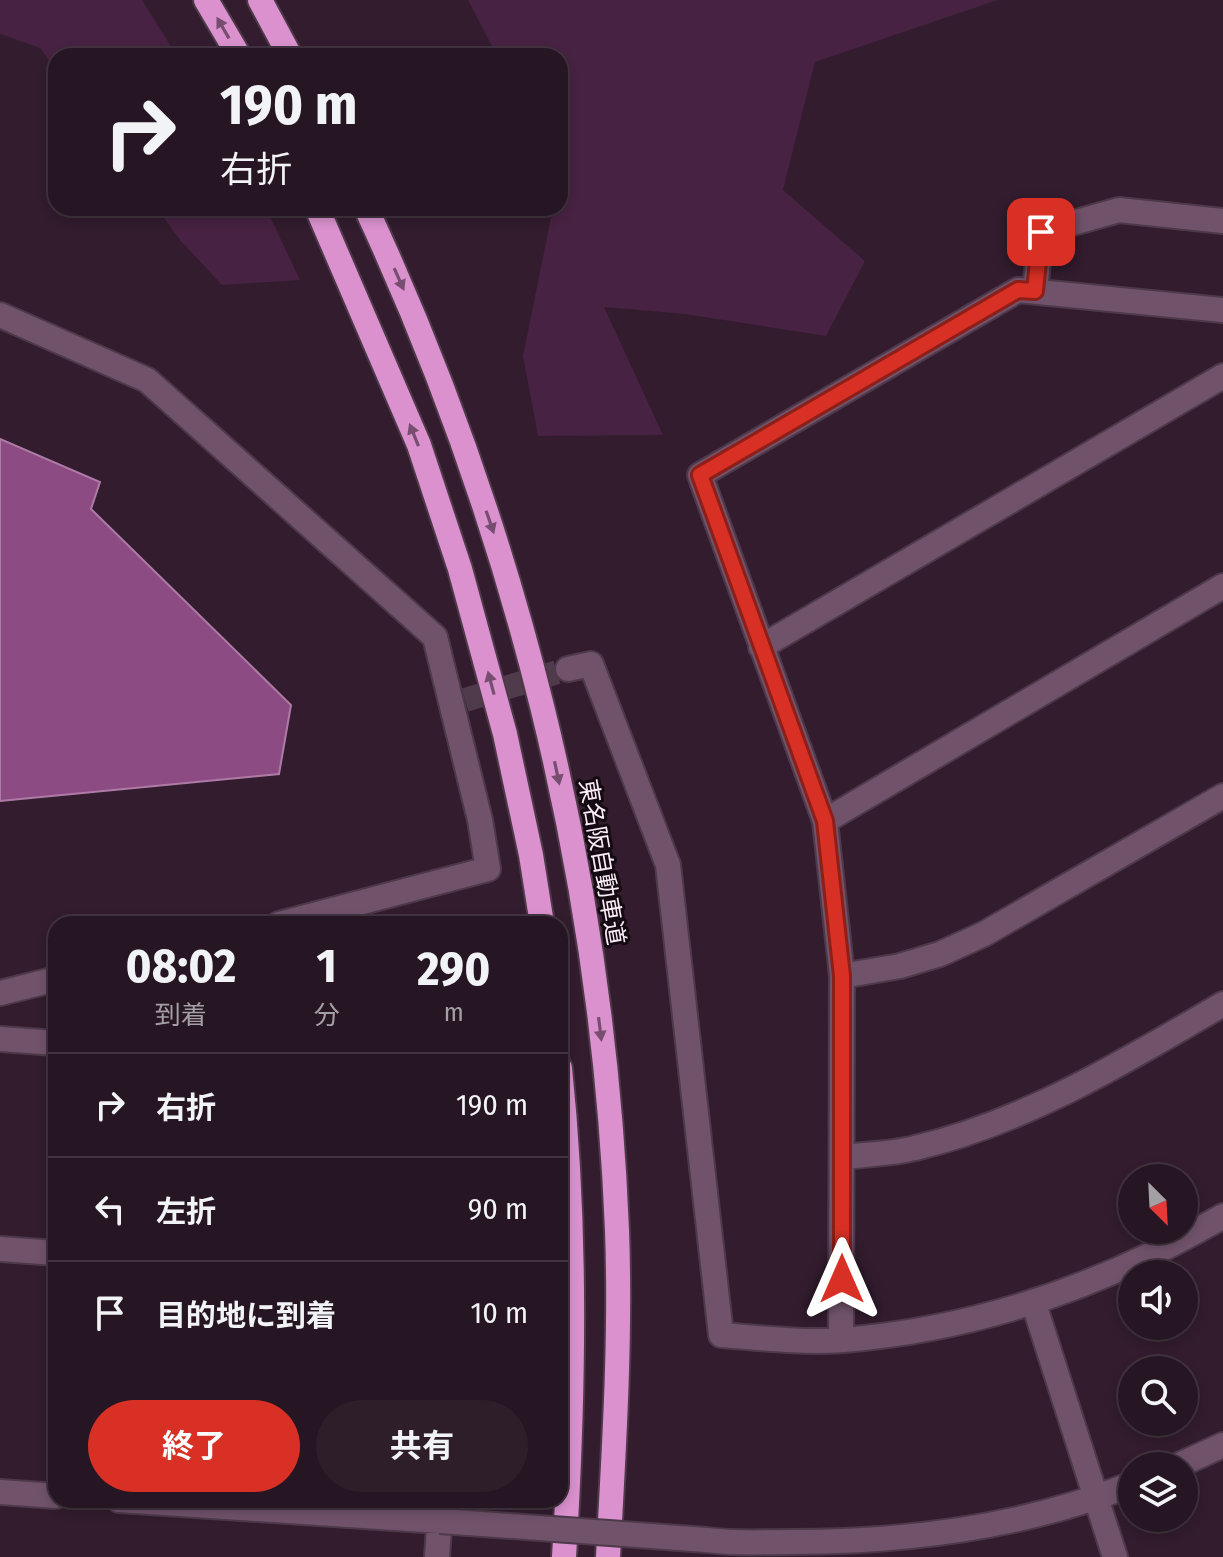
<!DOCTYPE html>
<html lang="ja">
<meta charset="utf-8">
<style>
body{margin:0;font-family:"Fira Sans Condensed","Noto Sans JP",sans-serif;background:#2e1e2a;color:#f1f3f6;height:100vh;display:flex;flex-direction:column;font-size:30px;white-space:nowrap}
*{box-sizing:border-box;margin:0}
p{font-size:26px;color:#a49fa5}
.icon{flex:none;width:44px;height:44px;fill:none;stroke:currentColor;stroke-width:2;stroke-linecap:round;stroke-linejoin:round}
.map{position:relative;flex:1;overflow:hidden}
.side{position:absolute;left:48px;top:916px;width:520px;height:592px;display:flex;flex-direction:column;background:#261522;border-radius:24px;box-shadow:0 4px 12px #0003,0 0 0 2px #423440}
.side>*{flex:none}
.guide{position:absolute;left:48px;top:48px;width:520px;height:168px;border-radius:24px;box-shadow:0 4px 12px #0003,0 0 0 2px #423440;background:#261522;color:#f1f3f6;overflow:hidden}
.needle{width:52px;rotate:156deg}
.fabs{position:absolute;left:1118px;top:1164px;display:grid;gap:16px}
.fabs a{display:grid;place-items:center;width:80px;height:80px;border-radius:50%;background:#261522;box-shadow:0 4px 12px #0003,0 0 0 2px #423440;font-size:40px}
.pin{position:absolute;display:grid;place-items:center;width:68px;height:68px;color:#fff;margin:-34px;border-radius:16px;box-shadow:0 4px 12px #0006}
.me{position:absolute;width:88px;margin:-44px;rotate:0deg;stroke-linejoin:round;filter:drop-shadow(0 0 6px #0008)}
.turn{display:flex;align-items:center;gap:28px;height:168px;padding:0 40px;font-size:36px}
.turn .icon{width:104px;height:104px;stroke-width:2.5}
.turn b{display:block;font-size:56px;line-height:68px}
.eta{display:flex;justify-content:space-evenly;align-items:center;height:136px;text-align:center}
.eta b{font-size:48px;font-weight:700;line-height:56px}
.cta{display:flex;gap:16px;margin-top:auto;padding:16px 40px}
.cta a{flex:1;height:92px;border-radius:48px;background:#d93025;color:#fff;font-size:32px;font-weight:700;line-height:92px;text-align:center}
.cta a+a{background:#2e1e2a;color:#f1f3f6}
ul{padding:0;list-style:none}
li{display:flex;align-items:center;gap:24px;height:104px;padding:0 40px;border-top:2px solid #423440}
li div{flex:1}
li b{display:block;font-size:30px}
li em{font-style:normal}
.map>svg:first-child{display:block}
.green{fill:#472242}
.water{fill:#8d4b84;stroke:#ae7ba6;stroke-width:2}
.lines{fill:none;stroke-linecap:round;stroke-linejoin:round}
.minor-tunnel{stroke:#503b4c;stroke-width:24;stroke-dasharray:24 12;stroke-linecap:butt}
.minor-casing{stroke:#4e394a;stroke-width:28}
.highway-casing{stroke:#4e394a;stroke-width:28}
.minor{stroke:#70536b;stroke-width:24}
.highway{stroke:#da91ce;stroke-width:24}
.minor-bridge-casing{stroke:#4e394a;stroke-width:28;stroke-linecap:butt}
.minor-bridge{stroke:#70536b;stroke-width:24}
.oneway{fill:#774e70}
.route-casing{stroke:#8d1f18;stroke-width:20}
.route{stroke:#d93025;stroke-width:14}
.labels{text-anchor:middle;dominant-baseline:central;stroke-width:6;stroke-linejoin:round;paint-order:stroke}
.street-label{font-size:24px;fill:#faebf7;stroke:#140a12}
</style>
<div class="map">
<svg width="1223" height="1557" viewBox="0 0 1223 1557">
<rect width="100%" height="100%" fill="#321c2e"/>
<path class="green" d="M0 0H142L177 56H56V70L40 48 0 34Z
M468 0H998L815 62 783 190 865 261 826 336 685 314 604 307 663 435 538 436 523 356 553 208H560V56H497Z
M157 208H266L300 280 222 285 180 240Z"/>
<path class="water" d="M0 439 100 482 91 509 291 705 279 774 0 801Z"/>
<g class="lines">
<path class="minor-tunnel" d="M465 700 568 669"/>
<defs>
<path id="minor" d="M1035 291 1041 232 1119 210 1223 221
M0 315 147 380 435 637 480 820 488 869 279 924
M761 647 1223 376
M568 669 591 664 668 865 721 1335C761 1338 803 1343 843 1340 980 1329 1105 1285 1223 1216
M825 821 1223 586
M842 976 900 966 940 954 984 934 1223 796
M0 993 56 979
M0 1039 56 1043
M843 1157C867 1154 892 1154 915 1148 1026 1122 1126 1061 1223 1004
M0 1249 56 1253
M1034 1304 1115 1557
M841 1340 842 976 825 821 700 475 1018 290 1223 310
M1177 1466 1223 1445
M0 1492 56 1496
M119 1500 440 1521
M707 1540C735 1544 763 1542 792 1542 907 1542 1025 1527 1132 1484
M437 1557 441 1500"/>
<path id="highway" d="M206 0 239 56
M260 0 290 56
M317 208 419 445 460 569 505 734 531 855 542 924
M366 208C515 528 603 877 617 1230 621 1339 614 1448 608 1557
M560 1068C577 1231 574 1394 564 1557"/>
</defs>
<use href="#minor" class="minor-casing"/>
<use href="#highway" class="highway-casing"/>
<use href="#minor" class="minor"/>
<use href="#highway" class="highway"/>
<defs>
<path id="minor-bridge" d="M440 1521 707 1540"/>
</defs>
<use href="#minor-bridge" class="minor-bridge-casing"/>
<use href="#minor-bridge" class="minor-bridge"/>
</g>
<defs><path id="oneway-solid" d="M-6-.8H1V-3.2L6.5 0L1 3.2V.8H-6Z" transform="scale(2)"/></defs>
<g class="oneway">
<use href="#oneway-solid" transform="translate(223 28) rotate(-120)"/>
<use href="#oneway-solid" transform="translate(399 279) rotate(66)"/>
<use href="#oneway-solid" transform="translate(414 435) rotate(-112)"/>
<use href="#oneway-solid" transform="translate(490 522) rotate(71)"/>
<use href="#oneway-solid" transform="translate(491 683) rotate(-105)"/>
<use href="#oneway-solid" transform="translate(557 773) rotate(78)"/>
<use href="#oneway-solid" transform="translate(600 1029) rotate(83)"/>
</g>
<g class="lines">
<defs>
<path id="route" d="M842 1279V976L825 821 700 475 1018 290 1035 291 1041 232"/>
</defs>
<use href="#route" class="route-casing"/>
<use href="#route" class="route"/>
</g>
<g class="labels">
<g class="street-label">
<text transform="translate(602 862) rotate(80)">東名阪自動車道</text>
</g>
</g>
</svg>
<div class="fabs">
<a><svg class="needle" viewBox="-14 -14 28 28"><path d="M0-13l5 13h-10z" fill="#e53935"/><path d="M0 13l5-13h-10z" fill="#a49fa5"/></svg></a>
<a><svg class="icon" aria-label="sound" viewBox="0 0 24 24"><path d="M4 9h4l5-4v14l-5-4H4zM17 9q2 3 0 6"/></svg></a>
<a><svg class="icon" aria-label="search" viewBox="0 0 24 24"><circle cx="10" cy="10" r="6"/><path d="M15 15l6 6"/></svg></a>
<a><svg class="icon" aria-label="layers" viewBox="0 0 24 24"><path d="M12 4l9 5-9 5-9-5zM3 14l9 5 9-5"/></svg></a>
</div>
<div class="pin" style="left:1041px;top:232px;background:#d93025"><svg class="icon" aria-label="arrive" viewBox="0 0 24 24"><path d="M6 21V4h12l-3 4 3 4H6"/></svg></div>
<svg class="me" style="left:842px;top:1279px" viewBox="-20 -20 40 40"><path d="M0-17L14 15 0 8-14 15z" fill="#d93025" stroke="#fff" stroke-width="4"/></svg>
<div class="guide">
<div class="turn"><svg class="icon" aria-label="right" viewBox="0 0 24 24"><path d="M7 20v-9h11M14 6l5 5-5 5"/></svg><div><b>190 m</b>右折</div></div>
</div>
<section class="side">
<div class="eta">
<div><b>08:02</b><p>到着</p></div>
<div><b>1</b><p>分</p></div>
<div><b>290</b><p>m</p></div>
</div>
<ul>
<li><svg class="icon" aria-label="right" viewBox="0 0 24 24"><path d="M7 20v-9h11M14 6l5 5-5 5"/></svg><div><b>右折</b></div><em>190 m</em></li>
<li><svg class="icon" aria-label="left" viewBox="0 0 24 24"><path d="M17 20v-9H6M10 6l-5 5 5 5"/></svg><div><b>左折</b></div><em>90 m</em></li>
<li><svg class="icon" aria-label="arrive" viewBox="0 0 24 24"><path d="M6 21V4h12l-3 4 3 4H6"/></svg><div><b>目的地に到着</b></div><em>10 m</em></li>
</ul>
<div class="cta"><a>終了</a><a>共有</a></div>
</section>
</div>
